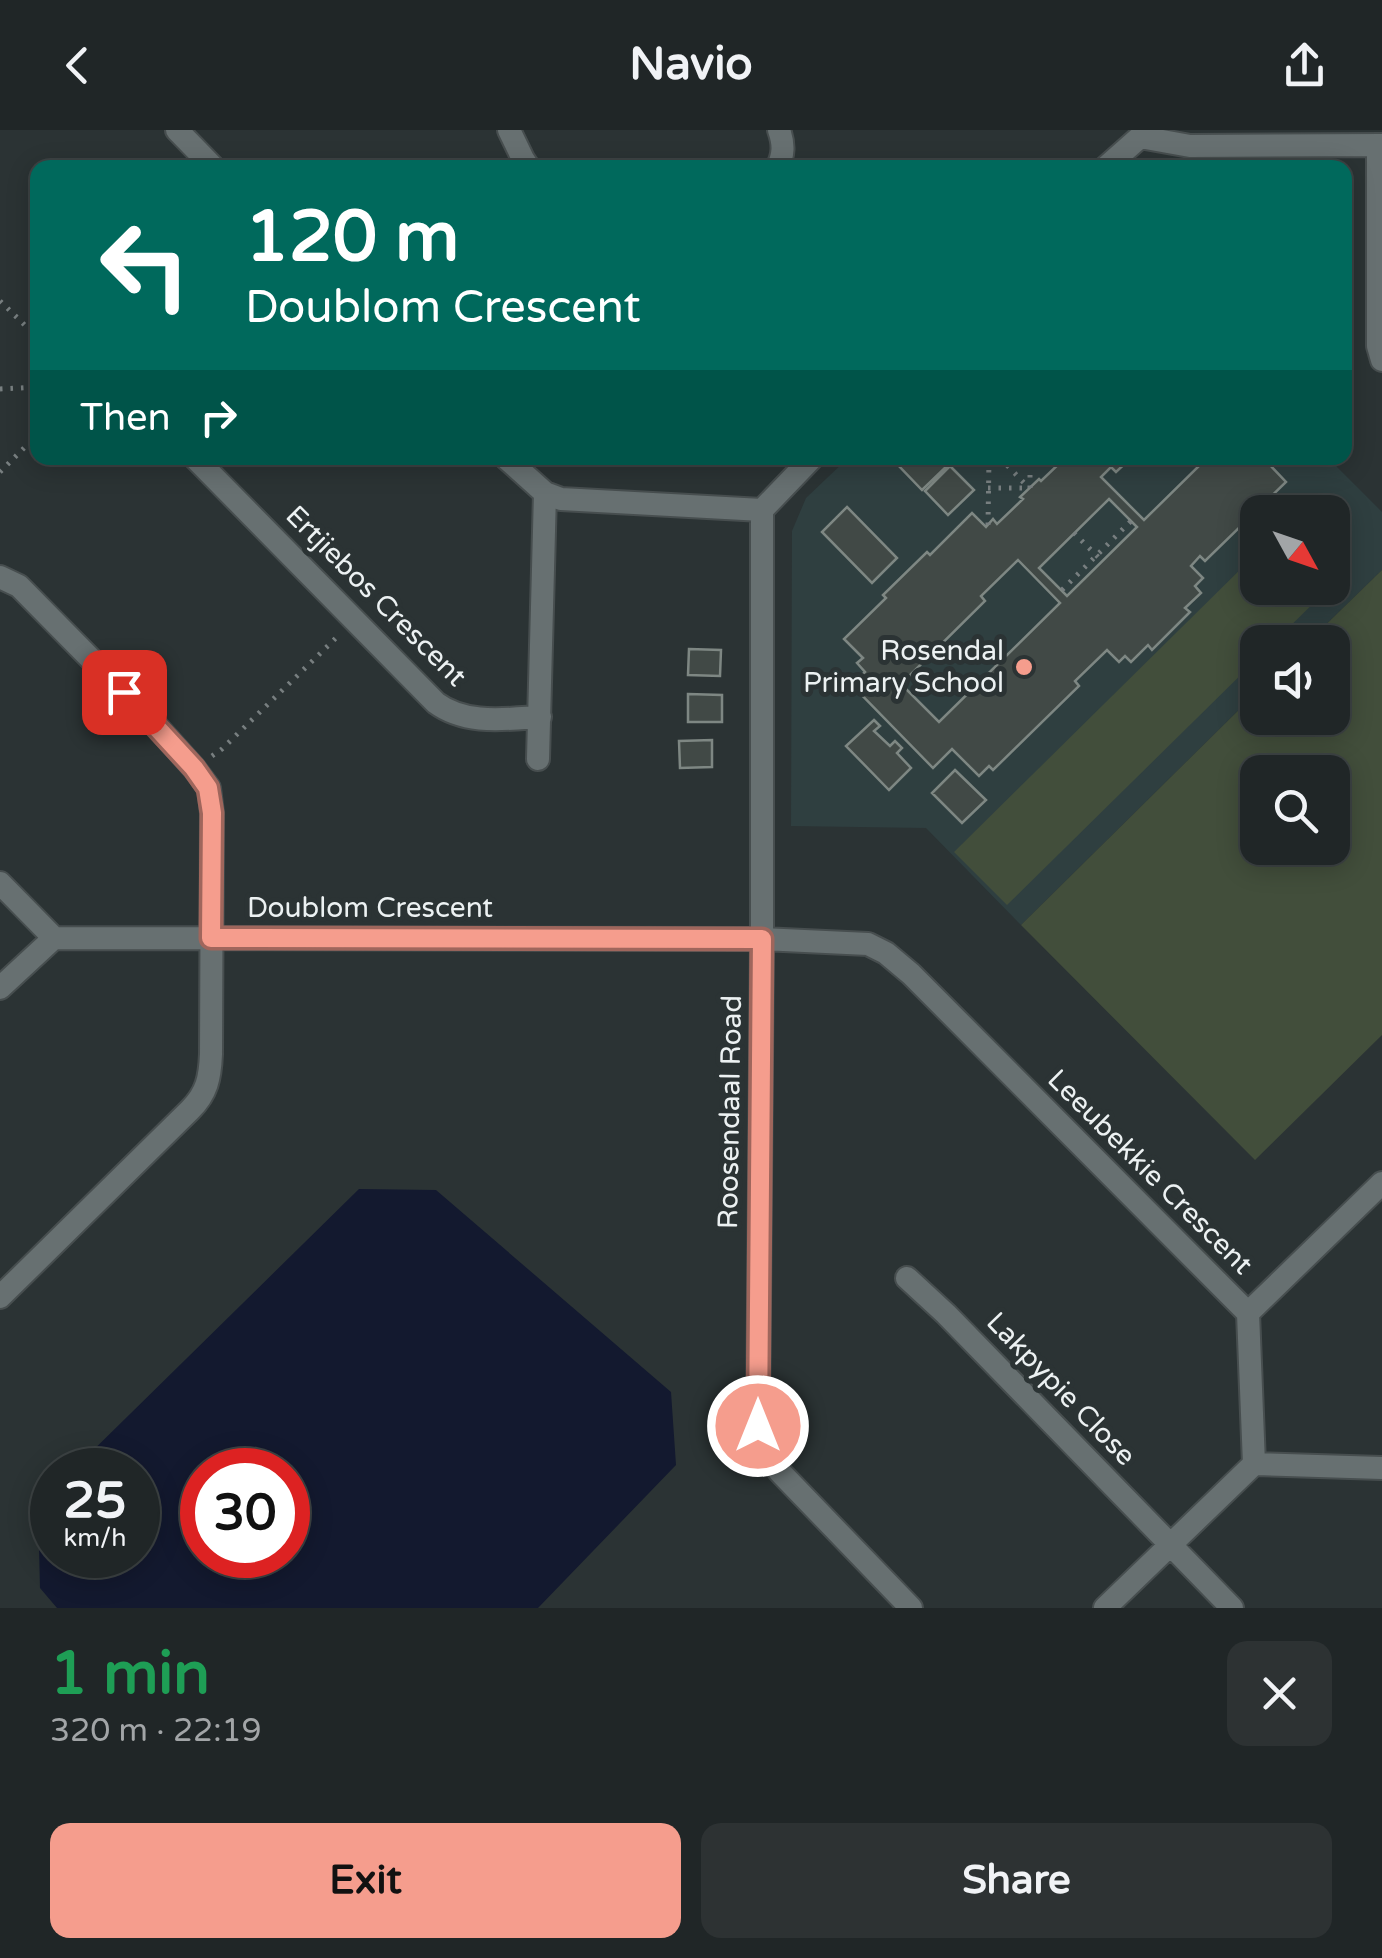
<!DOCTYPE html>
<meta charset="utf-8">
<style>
body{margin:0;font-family:"Varela Round",sans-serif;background:#2d3233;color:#f1f3f6;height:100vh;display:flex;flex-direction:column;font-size:38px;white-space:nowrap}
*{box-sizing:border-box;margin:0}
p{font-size:32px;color:#a2a5a7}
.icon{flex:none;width:55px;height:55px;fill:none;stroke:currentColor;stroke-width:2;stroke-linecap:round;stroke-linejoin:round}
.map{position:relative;height:1478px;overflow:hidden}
.details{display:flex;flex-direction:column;background:#202627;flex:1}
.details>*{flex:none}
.hud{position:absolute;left:30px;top:30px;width:1322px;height:305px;border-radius:20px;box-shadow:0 5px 25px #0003,0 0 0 2px #3d4344;background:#00695c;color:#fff;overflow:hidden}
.needle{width:65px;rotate:130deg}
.buttons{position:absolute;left:1240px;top:365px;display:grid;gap:20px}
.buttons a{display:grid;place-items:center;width:110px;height:110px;border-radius:20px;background:#202627;box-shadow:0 5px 25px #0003,0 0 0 2px #3d4344;font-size:50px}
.speed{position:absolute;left:30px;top:1318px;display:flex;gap:20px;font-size:50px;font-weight:700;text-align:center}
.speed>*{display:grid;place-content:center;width:130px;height:130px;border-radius:50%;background:#202627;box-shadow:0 5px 25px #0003,0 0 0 2px #3d4344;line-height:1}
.speed small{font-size:25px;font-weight:400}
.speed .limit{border:15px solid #d22;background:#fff;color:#111}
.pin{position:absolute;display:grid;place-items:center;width:85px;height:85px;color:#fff;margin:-42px;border-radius:20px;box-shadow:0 5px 15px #0006}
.me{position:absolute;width:110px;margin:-55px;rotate:0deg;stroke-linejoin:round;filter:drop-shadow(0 0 8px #0008)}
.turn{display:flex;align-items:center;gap:35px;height:210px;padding:0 50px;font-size:45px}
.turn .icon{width:130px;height:130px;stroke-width:2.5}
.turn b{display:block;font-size:70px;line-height:85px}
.then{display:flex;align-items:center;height:95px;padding:0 50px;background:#0003;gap:20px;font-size:38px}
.round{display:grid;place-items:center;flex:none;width:105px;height:105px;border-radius:20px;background:#2d3233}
.summary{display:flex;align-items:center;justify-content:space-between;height:170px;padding:0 50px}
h1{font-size:60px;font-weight:700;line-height:75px;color:#1e9e55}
.cta{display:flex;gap:20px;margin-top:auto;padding:20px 50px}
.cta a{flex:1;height:115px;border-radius:20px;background:#f59d8d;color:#111;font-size:40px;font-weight:700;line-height:115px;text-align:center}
.cta a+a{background:#2d3233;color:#f1f3f6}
header{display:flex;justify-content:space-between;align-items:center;height:130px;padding:0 50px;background:#202627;font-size:45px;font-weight:700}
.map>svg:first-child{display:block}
.built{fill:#2f3f40;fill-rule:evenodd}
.green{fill:#424e3b;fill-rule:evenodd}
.water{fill:#13192f;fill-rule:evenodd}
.building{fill:#414946;stroke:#7e8783;stroke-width:2.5;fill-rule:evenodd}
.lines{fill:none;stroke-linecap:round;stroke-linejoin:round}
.street-casing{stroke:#474e4f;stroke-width:26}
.path{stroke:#787f80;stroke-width:5;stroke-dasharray:2.5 8;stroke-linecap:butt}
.street{stroke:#677071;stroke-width:22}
.route-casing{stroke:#9f665c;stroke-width:25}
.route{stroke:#f59d8d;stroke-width:18}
.poi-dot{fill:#f59d8d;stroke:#2b3334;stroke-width:4}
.labels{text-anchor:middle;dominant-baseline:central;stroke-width:10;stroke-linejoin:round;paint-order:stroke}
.street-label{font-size:28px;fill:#ecf1f2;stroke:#2b3334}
.poi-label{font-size:28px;fill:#ecf1f2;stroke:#2b3334;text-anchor:end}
</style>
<header><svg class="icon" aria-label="back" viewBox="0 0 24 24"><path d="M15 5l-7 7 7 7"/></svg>Navio<svg class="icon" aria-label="share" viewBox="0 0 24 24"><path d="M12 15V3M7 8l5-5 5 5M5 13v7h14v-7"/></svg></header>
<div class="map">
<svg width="1382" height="1478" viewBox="0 0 1382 1478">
<rect width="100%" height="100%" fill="#2b3334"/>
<path class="built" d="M848 328H1328L1382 382V440L1308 512H1258L1257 562 1021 795 926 698 791 696 792 401 806 368ZM1258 382H1332V458H1258Z"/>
<path class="green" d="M1257 423 1258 458H1329L1274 512H1258L1257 529 1007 775 954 722Z
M1382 440V905L1255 1030 1021 795 1257 562 1258 588H1332V512H1308ZM1332 642V718H1258V642Z"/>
<path class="water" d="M359 1059 436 1060 671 1262 676 1335 538 1478H57L40 1458 38 1374 52 1360V1425H138V1340H73ZM202 1340H288V1425H202Z"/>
<path class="building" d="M906 328H940L948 335 922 360 898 335Z
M1065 328H1131L1116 342 1111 337 1101 347 1144 390 1207 328H1271L1267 332 1286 352 1205 431 1200 426 1191 436 1203 448 1195 456 1201 463 1185 478 1190 482 1152 520 1148 515 1131 532 1125 526 1119 532 1107 520 1075 551 1079 556 993 640 989 636 979 646 952 619 933 638 852 555 865 542 857 533 863 528 844 509 886 468 883 465 927 422 930 425 972 383 986 397 993 389 997 394 1023 369 1020 367 1039 349 1041 351ZM1109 369 1137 397 1067 466 1039 438ZM1018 430 1060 473 939 592 901 554 985 471 981 466Z
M950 336 974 360 948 385 925 361Z
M847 377 897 428 872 453 822 402Z
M689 519 721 520 720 546 688 545Z
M688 564 722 565V592H688Z
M874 590 880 596 874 601 890 616 895 611 902 618 897 623 911 638 889 660 846 616Z
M712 610V637L680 638 679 611Z
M955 640 986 670 962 693 932 663Z"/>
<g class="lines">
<defs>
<path id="street" d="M177 0 214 38
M509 0 523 29 529 38
M1378 15V216L1382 230
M777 38C784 25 784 14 779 0
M1105 38 1140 7 1190 16 1382 15
M195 328 436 573C466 595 505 589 540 587
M506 328 545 363 561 369 762 380
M812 328 762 380V809L758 1296 765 1317 779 1341 911 1478
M0 447 19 456 150 589 194 638 209 658 212 683 211 924C210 948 207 963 190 980L0 1167
M538 629 545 363
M0 753 54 808 762 809 868 814 886 823 911 844 1248 1183 1254 1334 1105 1478
M0 858 54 808
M907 1148 946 1184 1232 1478
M1248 1183 1382 1053
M1254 1334 1382 1338"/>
</defs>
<use href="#street" class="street-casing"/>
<path class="path" d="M0 171 38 208
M0 259 38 257
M1000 328 1029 358
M0 342 38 304
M988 358H1030V328
M988 395 989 328
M1074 403 1102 431
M1062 460 1131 391
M212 626 222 619 338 506"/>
<use href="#street" class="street"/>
</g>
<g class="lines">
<defs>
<path id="route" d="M124 562 194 638 208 658 212 683 211 808 762 809 758 1296"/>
</defs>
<use href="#route" class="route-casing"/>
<use href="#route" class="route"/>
</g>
<circle class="poi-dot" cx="1024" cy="537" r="10"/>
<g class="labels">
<g class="street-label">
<text transform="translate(376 466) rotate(45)">Ertjiebos Crescent</text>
<text x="370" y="778">Doublom Crescent</text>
<text transform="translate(730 982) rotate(-89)">Roosendaal Road</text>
<text transform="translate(1150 1042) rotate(45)">Leeubekkie Crescent</text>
<text transform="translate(1061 1259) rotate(46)">Lakpypie Close</text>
</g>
<g class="poi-label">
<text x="1004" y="521">Rosendal<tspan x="1004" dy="32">Primary School</tspan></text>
</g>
</g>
</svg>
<div class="buttons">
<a><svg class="needle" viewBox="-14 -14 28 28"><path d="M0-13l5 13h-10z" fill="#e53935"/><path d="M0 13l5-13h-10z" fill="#a2a5a7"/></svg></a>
<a><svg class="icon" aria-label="sound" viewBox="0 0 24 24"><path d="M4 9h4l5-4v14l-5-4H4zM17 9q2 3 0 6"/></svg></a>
<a><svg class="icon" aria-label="search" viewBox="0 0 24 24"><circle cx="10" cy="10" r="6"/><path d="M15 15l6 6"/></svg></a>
</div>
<div class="speed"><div>25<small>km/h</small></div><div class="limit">30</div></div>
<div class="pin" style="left:124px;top:562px;background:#d93025"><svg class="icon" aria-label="arrive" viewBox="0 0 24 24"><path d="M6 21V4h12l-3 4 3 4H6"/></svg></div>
<svg class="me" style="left:758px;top:1296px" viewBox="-20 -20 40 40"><circle r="17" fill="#f59d8d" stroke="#fff" stroke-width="3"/><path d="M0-11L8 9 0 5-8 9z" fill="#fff"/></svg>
<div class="hud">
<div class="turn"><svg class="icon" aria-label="left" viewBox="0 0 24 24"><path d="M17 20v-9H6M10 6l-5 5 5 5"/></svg><div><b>120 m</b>Doublom Crescent</div></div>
<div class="then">Then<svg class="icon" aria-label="right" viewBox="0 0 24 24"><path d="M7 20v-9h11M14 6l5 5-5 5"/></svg></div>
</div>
</div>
<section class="details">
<div class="summary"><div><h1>1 min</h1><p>320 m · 22:19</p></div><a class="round"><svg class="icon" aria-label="close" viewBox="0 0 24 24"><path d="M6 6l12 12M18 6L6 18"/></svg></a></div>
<div class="cta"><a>Exit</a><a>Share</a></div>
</section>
